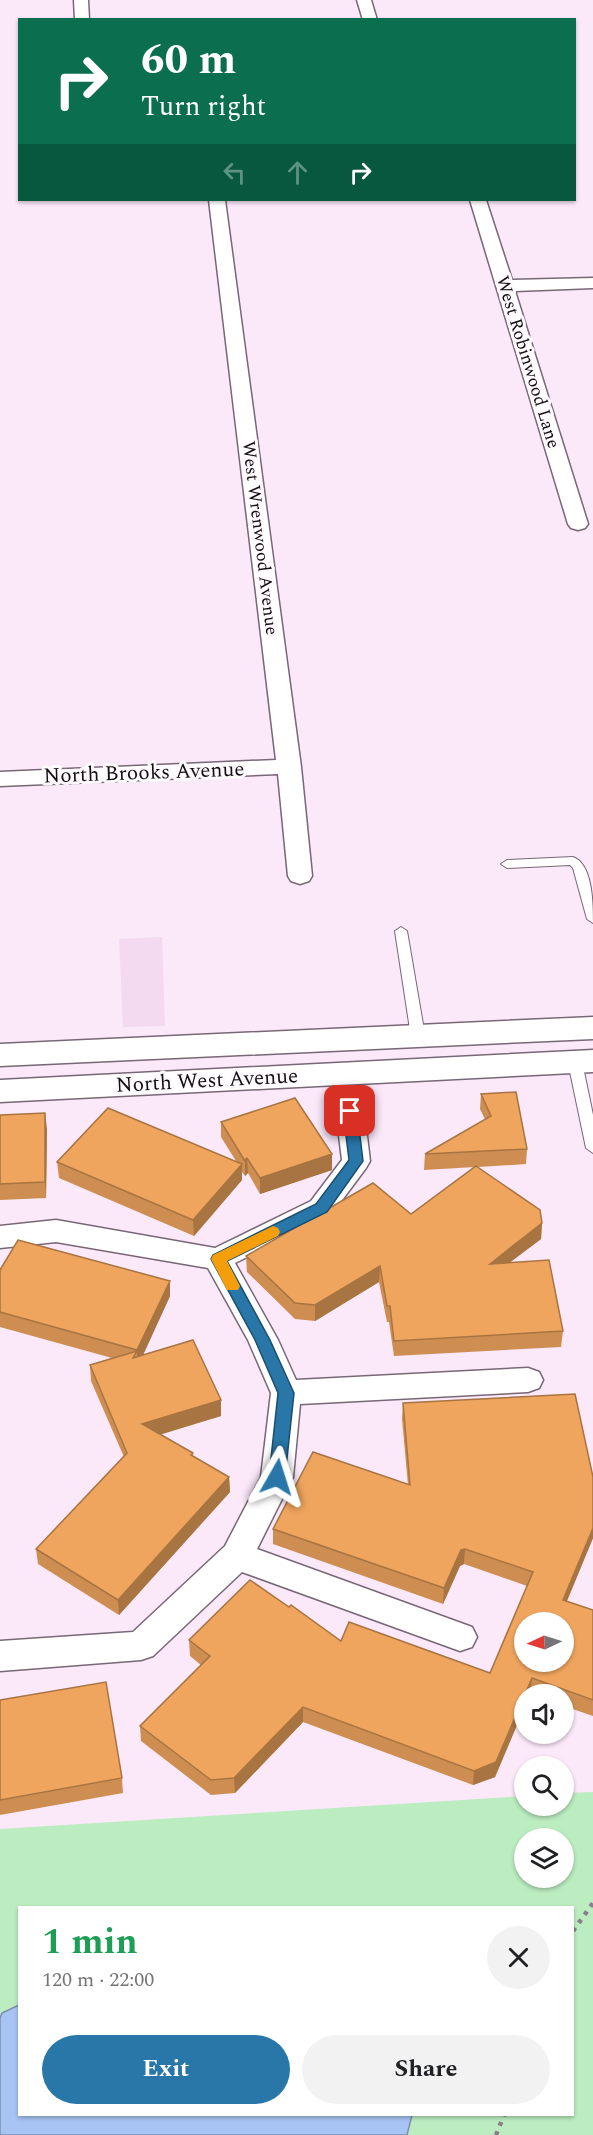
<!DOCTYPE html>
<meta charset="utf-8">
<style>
body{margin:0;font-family:Spectral,serif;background:#f2f2f2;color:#202124;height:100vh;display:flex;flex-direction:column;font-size:22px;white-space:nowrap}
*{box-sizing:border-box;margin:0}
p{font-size:20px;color:#757577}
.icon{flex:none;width:33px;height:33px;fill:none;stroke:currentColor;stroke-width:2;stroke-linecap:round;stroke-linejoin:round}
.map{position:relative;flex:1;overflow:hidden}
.details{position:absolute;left:18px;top:1906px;width:556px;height:210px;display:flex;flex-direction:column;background:#fff;border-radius:0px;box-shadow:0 2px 4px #0004}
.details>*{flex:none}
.hud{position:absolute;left:18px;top:18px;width:558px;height:183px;border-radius:0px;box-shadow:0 2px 4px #0004;background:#0b6e4f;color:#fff;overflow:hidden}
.needle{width:39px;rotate:266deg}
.controls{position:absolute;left:514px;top:1612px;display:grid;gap:12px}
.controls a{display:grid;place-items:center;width:60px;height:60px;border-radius:50%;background:#fff;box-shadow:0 2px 4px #0004;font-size:30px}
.pin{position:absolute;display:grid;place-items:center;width:51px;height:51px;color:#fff;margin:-26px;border-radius:12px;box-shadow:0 3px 9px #0006}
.me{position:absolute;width:66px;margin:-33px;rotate:6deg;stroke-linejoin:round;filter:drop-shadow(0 0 4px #0008)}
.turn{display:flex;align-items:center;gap:21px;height:126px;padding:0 24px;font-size:27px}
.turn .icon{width:78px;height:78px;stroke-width:2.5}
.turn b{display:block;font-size:42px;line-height:51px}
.lanes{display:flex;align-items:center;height:57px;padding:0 24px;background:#0003;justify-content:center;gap:30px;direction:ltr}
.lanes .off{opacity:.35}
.round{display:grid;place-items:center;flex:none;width:63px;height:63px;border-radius:32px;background:#f2f2f2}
.overview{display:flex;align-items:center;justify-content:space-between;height:102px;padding:0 24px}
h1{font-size:36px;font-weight:700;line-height:45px;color:#1e9e55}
.primary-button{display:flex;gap:12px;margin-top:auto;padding:12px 24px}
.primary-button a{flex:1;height:69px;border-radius:36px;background:#2977a9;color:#fff;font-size:24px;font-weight:700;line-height:69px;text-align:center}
.primary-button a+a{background:#f2f2f2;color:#202124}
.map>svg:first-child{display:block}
.built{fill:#f3daf0}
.green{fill:#bbedc0;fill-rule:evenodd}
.water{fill:#a8c4f4;stroke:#7c8eb1;stroke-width:1.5}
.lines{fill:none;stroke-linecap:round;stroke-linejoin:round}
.lane-casing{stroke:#786776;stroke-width:2}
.street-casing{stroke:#786776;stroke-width:3}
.secondary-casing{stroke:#786776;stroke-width:3}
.path{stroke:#8b7e8a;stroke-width:4.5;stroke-dasharray:4 6;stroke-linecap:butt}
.lane{fill:#fff;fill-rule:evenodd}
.street{fill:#fff;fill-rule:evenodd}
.secondary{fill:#fff;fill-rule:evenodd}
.wall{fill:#ce8e51}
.shaded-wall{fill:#a77442}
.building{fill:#efa55e;stroke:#a77442;stroke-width:1.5;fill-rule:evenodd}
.route{fill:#2977a9;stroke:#1b4d6e;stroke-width:1.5}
.slow{fill:#f59e0b}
.labels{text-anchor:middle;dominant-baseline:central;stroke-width:6;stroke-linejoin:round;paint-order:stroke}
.far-street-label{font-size:18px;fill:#150f14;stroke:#fefbfe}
.street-label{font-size:21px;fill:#150f14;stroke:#fefbfe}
</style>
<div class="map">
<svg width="593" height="2135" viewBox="0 0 593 2135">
<rect width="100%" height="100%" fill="#fbe8f9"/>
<path class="built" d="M162 937 165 1026 123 1027 119 939Z"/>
<path class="green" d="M593 1792V2135H0V1829L525 1796V1806H564V1793ZM525 1839H564V1878H525ZM20 1908H573V2115H20Z"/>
<path class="water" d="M19 2005 20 2115H412L407 2135H0V2018L2 2013Z"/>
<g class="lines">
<defs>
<path id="lane" d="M573 857C593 864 593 905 593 923L587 919 573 868 570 865 507 868 501 864 507 860Z
M401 927 407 931 425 1036 418 1040 411 1036 395 931Z
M575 1057 582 1062 593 1115V1153L586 1148 568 1062Z"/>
<path id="street" d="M74 0H88L89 20H75Z
M357 0H371L377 20H363Z
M209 200H225L301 767 312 876 309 881 300 884 291 881 288 876 278 774 0 786V772L276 760Z
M470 200H486L512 280 593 278V288L515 291 588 524 585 528 578 530 571 528 568 524Z
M350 1101 360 1104 364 1111 370 1161 366 1168 331 1215 235 1263 278 1340 296 1380 528 1368 539 1372 543 1380 539 1388 528 1392 300 1404 293 1477 257 1549 472 1627 477 1637 472 1647 460 1651 242 1572 153 1656 141 1660 0 1671V1641L133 1632 225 1546 261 1477 271 1393 248 1340 208 1268 56 1242 0 1248V1226L56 1220 215 1248 311 1201 342 1160 336 1111 340 1104Z"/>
<path id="secondary" d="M593 1017V1039L0 1066V1044Z
M593 1050V1072L0 1102V1080Z"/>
</defs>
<use href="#lane" class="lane-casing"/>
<use href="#street" class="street-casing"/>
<use href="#secondary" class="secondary-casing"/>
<path class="path" d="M573 1931 593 1903
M496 2135 504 2115"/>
<use href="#lane" class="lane"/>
<use href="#street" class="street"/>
<use href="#secondary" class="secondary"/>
</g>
<path class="wall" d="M481 1094 527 1149 526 1164 478 1167 542 1223 541 1239 510 1262 563 1331 561 1347 394 1356 389 1322H387L379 1282 315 1321 295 1319 247 1272 246 1256 411 1214 475 1167 424 1170 425 1154 485 1119 480 1109Z
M0 1115 47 1129 46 1198 0 1200Z
M221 1122 332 1170 260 1194 248 1173 245 1176 242 1172V1180L194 1236 59 1178 57 1162 236 1161 221 1137Z
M0 1270 170 1296 143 1355 221 1400V1416L160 1434 193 1453V1456L229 1477 230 1492 119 1615 38 1564 36 1549 124 1457 91 1381 90 1365 112 1358 0 1327Z
M403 1403 593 1538 567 1601 593 1610V1716L564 1706V1695H534L530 1693 525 1695V1706L495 1777 473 1785 303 1722 235 1793 211 1795 141 1741 140 1726 201 1665 190 1656 189 1640 289 1607 341 1641 490 1673 527 1586 464 1564 460 1566 443 1604 273 1544V1529L408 1485 402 1419Z
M0 1700 122 1778 123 1793 0 1815Z"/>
<path class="shaded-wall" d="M45 1113 47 1129 46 1198 45 1182Z
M332 1154V1170L260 1194V1178Z
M247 1158 248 1173 245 1176V1161Z
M242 1164V1180L194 1236 193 1220Z
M542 1223 541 1239 488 1279 490 1264Z
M380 1266 379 1282 315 1321V1305Z
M170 1281V1296L138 1366 137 1350Z
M221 1400V1416L143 1440 142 1424Z
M229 1477 230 1492 119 1615 118 1600Z
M593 1528V1538L561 1615 563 1600Z
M465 1549 464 1564 460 1566 443 1604 444 1588 461 1550Z
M532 1678 530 1693 529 1695H525V1706L495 1777 473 1785 474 1771Z
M303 1707V1722L235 1793 234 1778Z"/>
<path class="building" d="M516 1092 527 1149 425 1154 491 1116 481 1094Z
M295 1098 332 1154 260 1178 247 1158 245 1161 221 1122Z
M108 1108 242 1164 193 1220 57 1162Z
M45 1113V1182L0 1184V1115Z
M476 1166 540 1210 542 1223 490 1264 549 1260 563 1331 394 1341 390 1306H387L380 1266 315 1305 295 1303 246 1256 373 1183 411 1214Z
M18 1240 170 1281 137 1350 0 1312V1270Z
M193 1340 221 1400 142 1424 193 1453 191 1455 229 1477 118 1600 36 1549 127 1453 90 1365 137 1351 133 1358Z
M575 1394 593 1477V1528L563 1600 593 1610V1700L532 1678 496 1762 474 1771 303 1707 234 1778 211 1780 140 1726 210 1656 189 1640 250 1580 289 1607 291 1605 341 1641 349 1622 490 1673 533 1572 465 1549 461 1550 444 1588 273 1529 313 1452 410 1485 403 1403ZM525 1623H564V1662H525Z
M106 1682 122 1778 0 1800V1700Z"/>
<path class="route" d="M350 1106 357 1111 363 1161 327 1212 227 1261 270 1340 294 1393 285 1477 283 1482 277 1484 272 1482 269 1477 278 1393 255 1340 211 1259 213 1255 316 1204 349 1160 343 1111Z"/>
<path class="slow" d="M273 1226 278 1228 280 1232 278 1236 227 1261 240 1286 238 1290H227L211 1259 213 1255Z"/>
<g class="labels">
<g class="far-street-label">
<text transform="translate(528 362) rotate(73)">West Robinwood Lane</text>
<text transform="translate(260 538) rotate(83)">West Wrenwood Avenue</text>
</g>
<g class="street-label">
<text transform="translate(144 773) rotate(-2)">North Brooks Avenue</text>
<text transform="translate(207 1081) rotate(-3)">North West Avenue</text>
</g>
</g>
</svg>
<div class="controls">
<a><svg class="needle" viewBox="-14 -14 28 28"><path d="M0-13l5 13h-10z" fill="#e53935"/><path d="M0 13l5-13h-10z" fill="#757577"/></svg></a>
<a><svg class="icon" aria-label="sound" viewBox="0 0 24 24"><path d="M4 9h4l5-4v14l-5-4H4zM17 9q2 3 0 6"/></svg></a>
<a><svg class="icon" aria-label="search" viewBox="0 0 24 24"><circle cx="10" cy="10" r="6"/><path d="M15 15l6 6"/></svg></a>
<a><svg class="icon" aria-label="layers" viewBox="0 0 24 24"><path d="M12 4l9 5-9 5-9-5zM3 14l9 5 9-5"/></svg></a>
</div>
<div class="pin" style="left:350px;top:1111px;background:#d93025"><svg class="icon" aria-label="arrive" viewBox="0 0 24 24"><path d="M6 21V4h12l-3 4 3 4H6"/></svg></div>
<svg class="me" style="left:277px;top:1477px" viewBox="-20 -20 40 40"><path d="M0-17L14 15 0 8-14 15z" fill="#2977a9" stroke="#fff" stroke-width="4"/></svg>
<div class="hud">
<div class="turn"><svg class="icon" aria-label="right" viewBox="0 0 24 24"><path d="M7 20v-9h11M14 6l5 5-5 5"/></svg><div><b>60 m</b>Turn right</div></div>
<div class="lanes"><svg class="icon off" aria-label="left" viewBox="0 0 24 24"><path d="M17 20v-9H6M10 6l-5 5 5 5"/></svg><svg class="icon off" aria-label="ahead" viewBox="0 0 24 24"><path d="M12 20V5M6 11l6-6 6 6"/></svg><svg class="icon" aria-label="right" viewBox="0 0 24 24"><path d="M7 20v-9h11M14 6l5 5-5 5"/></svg></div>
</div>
<section class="details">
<div class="overview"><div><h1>1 min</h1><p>120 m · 22:00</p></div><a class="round"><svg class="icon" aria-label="close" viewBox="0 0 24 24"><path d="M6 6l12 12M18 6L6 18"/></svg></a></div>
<div class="primary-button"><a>Exit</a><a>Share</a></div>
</section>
</div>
